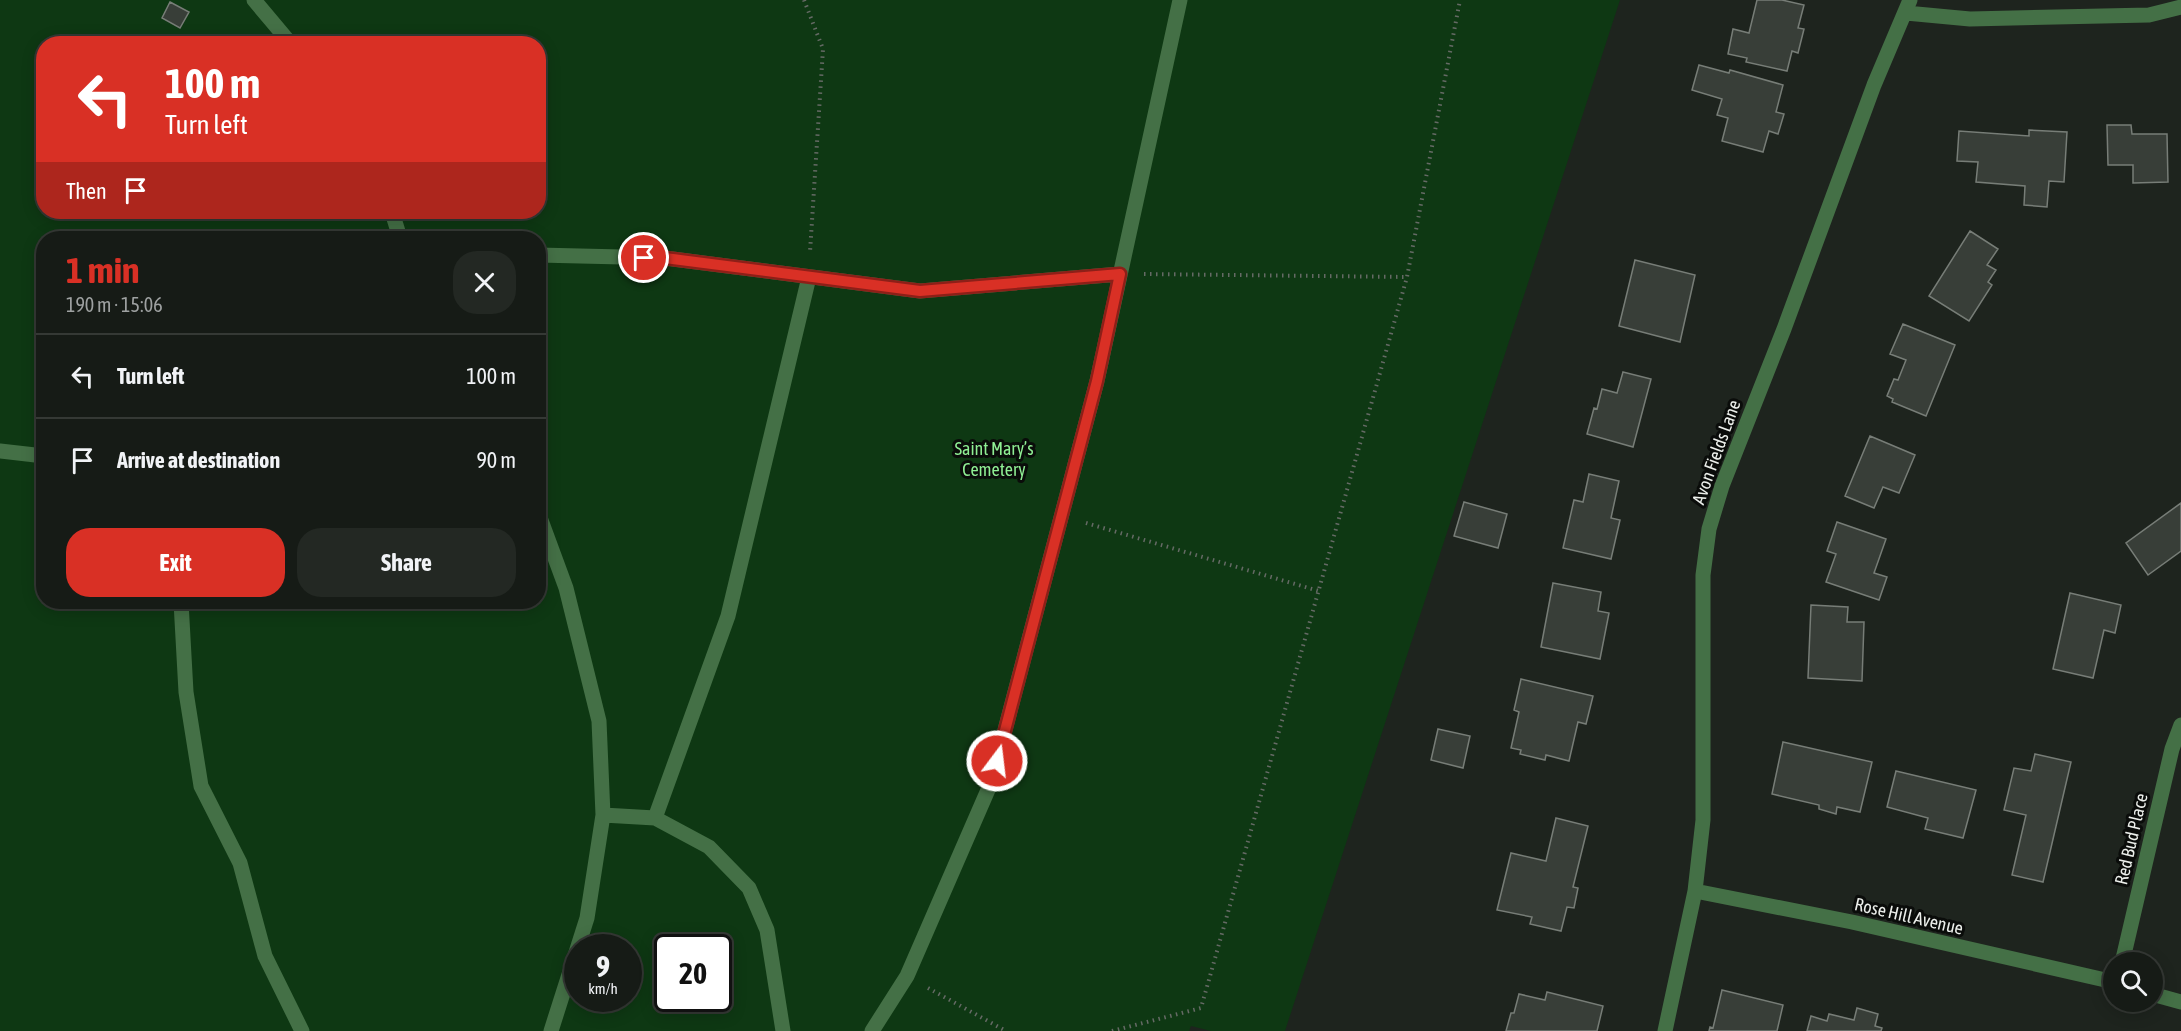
<!DOCTYPE html>
<meta charset="utf-8">
<style>
body{margin:0;font-family:"Asap Condensed",sans-serif;background:#232823;color:#f1f3f6;height:100vh;display:flex;flex-direction:column;font-size:22px;white-space:nowrap}
*{box-sizing:border-box;margin:0}
p{font-size:20px;color:#9ea1a1}
.icon{flex:none;width:33px;height:33px;fill:none;stroke:currentColor;stroke-width:2;stroke-linecap:round;stroke-linejoin:round}
.map{position:relative;flex:1;overflow:hidden}
.sheet{position:absolute;left:36px;top:231px;width:510px;height:378px;display:flex;flex-direction:column;background:#161b16;border-radius:24px;box-shadow:0 3px 15px #0003,0 0 0 2px #353935}
.sheet>*{flex:none}
.banner{position:absolute;left:36px;top:36px;width:510px;height:183px;border-radius:24px;box-shadow:0 3px 15px #0003,0 0 0 2px #353935;background:#d93025;color:#fff;overflow:hidden}
.buttons{position:absolute;left:2103px;top:952px;display:grid;gap:12px}
.buttons a{display:grid;place-items:center;width:60px;height:60px;border-radius:50%;background:#161b16;box-shadow:0 3px 15px #0003,0 0 0 2px #353935;font-size:30px}
.speed{position:absolute;left:564px;top:934px;display:flex;gap:12px;font-size:30px;font-weight:700;text-align:center}
.speed>*{display:grid;place-content:center;width:78px;height:78px;border-radius:50%;background:#161b16;box-shadow:0 3px 15px #0003,0 0 0 2px #353935;line-height:1}
.speed small{font-size:15px;font-weight:400}
.speed .limit{border:3px solid #111;border-radius:9px;background:#fff;color:#111}
.pin{position:absolute;display:grid;place-items:center;width:51px;height:51px;color:#fff;margin:-26px;border:3px solid #fff;border-radius:50%;box-shadow:0 2px 6px #0007}
.me{position:absolute;width:66px;margin:-33px;rotate:15deg;stroke-linejoin:round;filter:drop-shadow(0 0 4px #0008)}
.turn{display:flex;align-items:center;gap:21px;height:126px;padding:0 30px;font-size:27px}
.turn .icon{width:78px;height:78px;stroke-width:2.5}
.turn b{display:block;font-size:42px;line-height:51px}
.then{display:flex;align-items:center;height:57px;padding:0 30px;background:#0003;gap:12px;font-size:22px}
.round{display:grid;place-items:center;flex:none;width:63px;height:63px;border-radius:24px;background:#232823}
.head{display:flex;align-items:center;justify-content:space-between;height:102px;padding:0 30px}
h1{font-size:36px;font-weight:700;line-height:45px;color:#d93025}
.primary-button{display:flex;gap:12px;margin-top:auto;padding:12px 30px}
.primary-button a{flex:1;height:69px;border-radius:24px;background:#d93025;color:#fff;font-size:24px;font-weight:700;line-height:69px;text-align:center}
.primary-button a+a{background:#232823;color:#f1f3f6}
ul{padding:0;list-style:none}
li{display:flex;align-items:center;gap:18px;height:84px;padding:0 30px;border-top:2px solid #353935}
li div{flex:1}
li b{display:block;font-size:22px}
li em{font-style:normal}
.map>svg:first-child{display:block}
.green{fill:#0e3813;fill-rule:evenodd}
.building{fill:#383e38;stroke:#777d77;stroke-width:1.5}
.lines{fill:none;stroke-linecap:round;stroke-linejoin:round}
.path{stroke:#656a65;stroke-width:4;stroke-dasharray:1.5 4.5;stroke-linecap:butt}
.service{stroke:#447046;stroke-width:15}
.minor{stroke:#447046;stroke-width:15}
.route-casing{stroke:#8d1f18;stroke-width:15}
.route{stroke:#d93025;stroke-width:10}
.labels{text-anchor:middle;dominant-baseline:central;stroke-width:6;stroke-linejoin:round;paint-order:stroke}
.park-label{font-size:18px;fill:#8fef94;stroke:#0a0c0a}
.street-label{font-size:18px;fill:#ecefeb;stroke:#0a0c0a}
</style>
<div class="map">
<svg width="2181" height="1031" viewBox="0 0 2181 1031">
<rect width="100%" height="100%" fill="#1e241e"/>
<path class="green" d="M0 0H1620L1285 1031H1211L1191 1026 1189 1031H0ZM44 44H538V212H44ZM44 238H538V602H44ZM578 948H628V999H578ZM668 948H718V999H668Z"/>
<path class="building" d="M1757 0H1782L1804 5 1798 28 1804 29 1798 53 1792 51 1787 71 1746 62 1747 58 1728 54 1733 29 1749 33Z
M170 2 189 12 180 28 162 18Z
M1699 65 1729 73 1730 70 1783 85 1776 112 1784 114 1778 134 1769 131 1763 152 1722 141 1728 118 1717 115 1722 99 1692 90Z
M2107 125H2131L2132 134H2167L2168 182 2133 183V165H2108Z
M2029 130 2067 132 2064 182 2049 181 2047 207 2024 205 2025 186 1976 182 1978 162 1957 161 1959 131 2029 136Z
M1970 231 1998 249 1987 265 1996 270 1988 282 1992 285 1969 321 1929 296Z
M1635 260 1695 275 1680 342 1619 326Z
M1903 324 1955 345 1926 416 1892 402 1893 399 1887 396 1894 379 1898 380 1906 360 1890 354Z
M1623 372 1651 379 1633 447 1587 434 1594 408 1597 409 1602 389 1617 393Z
M1870 436 1915 455 1899 493 1883 487 1874 508 1845 496Z
M1589 474 1619 481 1611 518 1620 520 1611 559 1563 548 1574 500 1583 502Z
M1464 502 1507 514 1498 548 1454 536Z
M2181 503V551L2148 575 2126 543Z
M1837 522 1886 539 1874 573 1887 577 1879 600 1826 582 1836 554 1827 551Z
M1553 583 1601 592 1598 611 1609 613 1600 659 1541 647Z
M2070 593 2121 605 2115 633 2104 630 2093 678 2053 669Z
M1811 605 1848 607 1847 622H1864L1862 681 1808 678Z
M1521 679 1593 696 1586 724 1578 722 1569 761 1546 755 1545 760 1520 754 1521 750 1511 748 1519 712 1514 710Z
M1438 729 1470 736 1463 768 1431 760Z
M1783 742 1872 762 1860 812 1837 807 1836 814 1819 809V805L1772 794Z
M2035 754 2071 762 2043 882 2012 875 2026 815 2004 810 2014 768 2031 771Z
M1896 771 1976 790 1963 838 1925 829 1928 818 1887 807Z
M1556 818 1588 826 1573 887 1578 888 1574 908 1567 907 1561 931 1530 924 1532 917 1497 910 1511 853 1546 861Z
M1722 990 1783 1005 1777 1031H1709L1710 1027 1713 1028Z
M1547 992 1603 1006 1597 1031H1506L1511 1013H1514L1519 994 1545 1000Z
M1857 1008 1878 1014 1875 1026 1882 1028 1881 1031H1807L1811 1016 1827 1021 1829 1014 1854 1020Z"/>
<g class="lines">
<path class="path" d="M804 0 823 49 810 252
M1144 274 1407 277
M1086 523 1319 591
M928 988 1006 1031
M1112 1031 1201 1008 1407 277 1460 0"/>
<path class="service" d="M254 0 291 44
M392 212 400 238
M538 255 665 258 920 291 1120 274
M0 451 44 456
M538 512 566 588 599 721 603 815 587 918 551 1031
M181 602 186 692 201 786 240 863 265 956 302 1031
M603 815 655 818 709 847 749 888 767 930 783 1031
M655 818 728 616 809 277
M872 1031 907 976 991 783 1097 381 1180 0"/>
<path class="minor" d="M1906 13 1970 19 2149 15 2181 7
M1695 891 1852 922 2114 982
M2122 963 2172 749 2181 725
M2152 994 2181 1002
M1665 1031 1695 891 1703 820V575L1709 529 1722 486 1784 329 1874 85 1910 0"/>
</g>
<g class="lines">
<defs>
<path id="route" d="M644 258H665L920 291 1120 274 1097 381 997 761"/>
</defs>
<use href="#route" class="route-casing"/>
<use href="#route" class="route"/>
</g>
<g class="labels">
<g class="park-label">
<text x="994" y="448">Saint Mary’s<tspan x="994" dy="21">Cemetery</tspan></text>
</g>
<g class="street-label">
<text transform="translate(1716 452) rotate(-70)">Avon Fields Lane</text>
<text transform="translate(2131 839) rotate(-77)">Red Bud Place</text>
<text transform="translate(1909 916) rotate(13)">Rose Hill Avenue</text>
</g>
</g>
</svg>
<div class="buttons">
<a><svg class="icon" aria-label="search" viewBox="0 0 24 24"><circle cx="10" cy="10" r="6"/><path d="M15 15l6 6"/></svg></a>
</div>
<div class="speed"><div>9<small>km/h</small></div><div class="limit">20</div></div>
<div class="pin" style="left:644px;top:258px;background:#d93025"><svg class="icon" aria-label="arrive" viewBox="0 0 24 24"><path d="M6 21V4h12l-3 4 3 4H6"/></svg></div>
<svg class="me" style="left:997px;top:761px" viewBox="-20 -20 40 40"><circle r="17" fill="#d93025" stroke="#fff" stroke-width="3"/><path d="M0-11L8 9 0 5-8 9z" fill="#fff"/></svg>
<div class="banner">
<div class="turn"><svg class="icon" aria-label="left" viewBox="0 0 24 24"><path d="M17 20v-9H6M10 6l-5 5 5 5"/></svg><div><b>100 m</b>Turn left</div></div>
<div class="then">Then<svg class="icon" aria-label="arrive" viewBox="0 0 24 24"><path d="M6 21V4h12l-3 4 3 4H6"/></svg></div>
</div>
<section class="sheet">
<div class="head"><div><h1>1 min</h1><p>190 m · 15:06</p></div><a class="round"><svg class="icon" aria-label="close" viewBox="0 0 24 24"><path d="M6 6l12 12M18 6L6 18"/></svg></a></div>
<ul>
<li><svg class="icon" aria-label="left" viewBox="0 0 24 24"><path d="M17 20v-9H6M10 6l-5 5 5 5"/></svg><div><b>Turn left</b></div><em>100 m</em></li>
<li><svg class="icon" aria-label="arrive" viewBox="0 0 24 24"><path d="M6 21V4h12l-3 4 3 4H6"/></svg><div><b>Arrive at destination</b></div><em>90 m</em></li>
</ul>
<div class="primary-button"><a>Exit</a><a>Share</a></div>
</section>
</div>
